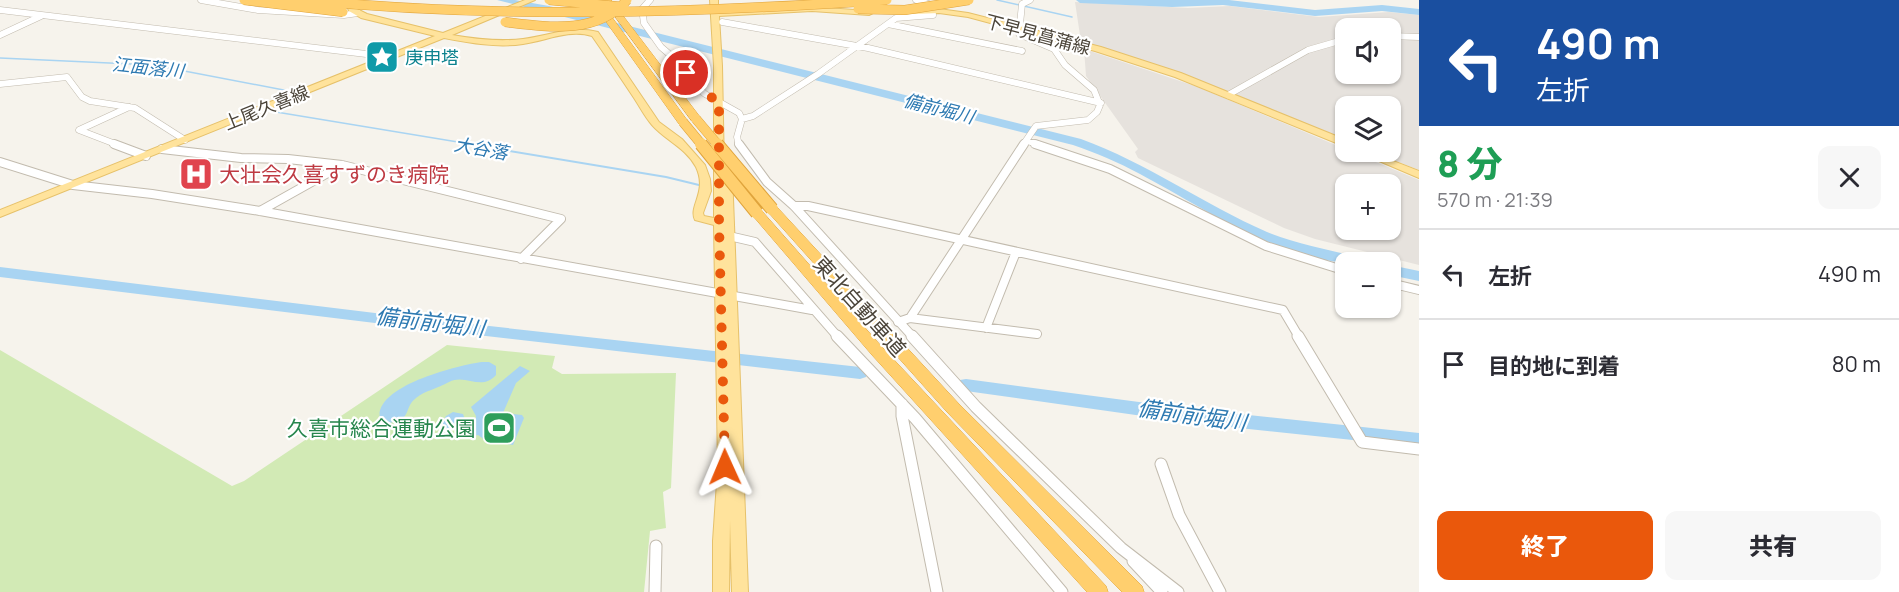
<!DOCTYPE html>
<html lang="ja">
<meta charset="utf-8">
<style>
body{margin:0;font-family:Manrope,"Noto Sans JP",sans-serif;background:#f7f7f7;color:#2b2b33;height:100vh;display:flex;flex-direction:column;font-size:22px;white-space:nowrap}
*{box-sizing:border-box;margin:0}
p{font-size:20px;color:#7c7c81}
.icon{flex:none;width:33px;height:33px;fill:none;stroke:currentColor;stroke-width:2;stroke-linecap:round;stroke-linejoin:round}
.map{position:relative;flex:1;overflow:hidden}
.sheet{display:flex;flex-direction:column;background:#fff;width:480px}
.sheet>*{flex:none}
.hud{background:#1a4fa0;color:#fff;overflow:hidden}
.controls{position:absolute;left:1335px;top:18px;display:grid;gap:12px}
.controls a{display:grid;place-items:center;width:66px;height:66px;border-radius:12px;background:#fff;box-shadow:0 2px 4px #0004;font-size:30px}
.pin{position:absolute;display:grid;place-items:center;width:51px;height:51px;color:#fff;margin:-26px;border:3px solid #fff;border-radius:50%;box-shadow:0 2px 6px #0007}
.me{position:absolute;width:66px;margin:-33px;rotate:359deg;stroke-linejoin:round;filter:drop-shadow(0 0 4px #0008)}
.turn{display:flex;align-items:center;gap:21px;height:126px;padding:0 18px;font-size:27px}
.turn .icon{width:78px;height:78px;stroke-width:2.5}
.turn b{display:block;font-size:42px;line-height:51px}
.round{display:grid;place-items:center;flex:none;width:63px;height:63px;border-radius:12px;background:#f7f7f7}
.head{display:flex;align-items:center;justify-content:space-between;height:102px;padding:0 18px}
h1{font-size:36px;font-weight:800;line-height:45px;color:#1e9e55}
.primary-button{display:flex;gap:12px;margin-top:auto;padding:12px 18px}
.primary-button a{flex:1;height:69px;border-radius:12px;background:#ea580c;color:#fff;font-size:24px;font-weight:800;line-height:69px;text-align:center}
.primary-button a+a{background:#f7f7f7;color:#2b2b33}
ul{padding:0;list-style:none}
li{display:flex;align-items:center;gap:18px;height:90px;padding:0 18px;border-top:2px solid #e1e1e2}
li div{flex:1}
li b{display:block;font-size:22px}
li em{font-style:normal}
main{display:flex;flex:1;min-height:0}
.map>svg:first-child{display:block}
.industrial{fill:#e6e2dd;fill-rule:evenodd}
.green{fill:#d2eab5}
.water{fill:#a9d4f2}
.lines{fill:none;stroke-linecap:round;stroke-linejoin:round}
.stream-far1{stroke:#a9d4f2;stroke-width:1.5}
.stream{stroke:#a9d4f2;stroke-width:2}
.river{fill:#a9d4f2;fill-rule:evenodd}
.minor-far2-casing{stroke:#c2bbae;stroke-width:7}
.minor-far1-casing{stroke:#c2bbae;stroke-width:10}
.minor-casing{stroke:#c2bbae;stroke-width:13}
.major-casing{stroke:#e6c16a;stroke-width:2}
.highway-casing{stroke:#e0a43c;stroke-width:1}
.minor-far2{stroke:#fff;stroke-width:6}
.minor-far1{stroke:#fff;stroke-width:8}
.minor{stroke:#fff;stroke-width:11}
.major{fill:#ffe39c;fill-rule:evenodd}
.highway{fill:#ffcf6e;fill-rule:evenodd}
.highway-bridge-far1-casing{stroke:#e0a43c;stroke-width:10;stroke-linecap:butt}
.highway-bridge-casing{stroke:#e0a43c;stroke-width:14;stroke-linecap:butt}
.highway-bridge-far1{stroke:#ffcf6e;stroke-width:9}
.highway-bridge{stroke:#ffcf6e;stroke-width:12}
.route{stroke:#ea580c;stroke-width:10;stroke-dasharray:0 18}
.labels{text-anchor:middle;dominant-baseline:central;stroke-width:4.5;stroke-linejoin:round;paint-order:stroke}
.far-street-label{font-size:18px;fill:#4b4439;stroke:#fff}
.far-culture-label{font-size:18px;fill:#0d838f;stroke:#fff;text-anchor:start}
.far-water-label{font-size:18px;font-style:italic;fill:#2e7ab2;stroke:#fff}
.health-label{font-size:21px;fill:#be3a42;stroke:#fff;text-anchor:start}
.street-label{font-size:21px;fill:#4b4439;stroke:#fff}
.leisure-label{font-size:21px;fill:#27864d;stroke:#fff;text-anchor:end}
.water-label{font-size:22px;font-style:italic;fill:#2e7ab2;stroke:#fff}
</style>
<main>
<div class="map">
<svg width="1419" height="592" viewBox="0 0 1419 592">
<rect width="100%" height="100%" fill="#f6f3ec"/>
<path class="industrial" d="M1075 2 1188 8 1230 6 1319 17 1389 12 1419 15V170L1373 152H1390V106H1346L1345 140 1179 72 1081 42ZM1346 28H1390V74H1346Z
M1084 49 1198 87 1345 149 1346 152H1352L1419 180V265L1315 239 1284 228 1138 158 1135 152 1138 149 1086 76ZM1346 184H1390V230H1346Z"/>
<path class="green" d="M447 345 555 356 552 368 562 374 676 373 671 488 663 492 666 528 650 531 644 592H0V350L232 486 244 481Z"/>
<path class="water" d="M482 362H489L496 366V375C481 392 466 373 449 382 437 389 426 390 416 398 403 408 413 421 387 423L380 419C373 386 459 365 482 362Z
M520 366 530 371 516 383 503 413 522 415 524 418 513 445 485 440 478 435 474 436 476 416 471 407Z
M453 412 463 414 466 422 458 429 446 430 442 422 446 416Z"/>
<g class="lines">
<path class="stream-far1" d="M997 0 1072 17
M0 58 153 65 294 92
M264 110 476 145"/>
<path class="stream" d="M467 144 666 177 699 185"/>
<path class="river" d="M497 0H515L549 6 1081 139C1147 163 1203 204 1267 232 1299 245 1332 250 1365 259L1367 262C1294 270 1204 208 1140 174 1118 162 1096 153 1073 145Z
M1076 0H1229L1315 10 1382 5 1419 9V15L1382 11 1315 16 1223 5 1172 7 1080 3Z
M1390 265 1419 271V281L1390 275Z
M0 267 416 318 860 367 866 369 868 373 866 377 860 379 416 328 0 277Z
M966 379 1192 409 1419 433V447L1192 423 966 391 960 390 958 385 960 380Z"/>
<defs>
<path id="minor-far2" d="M201 0 258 10 344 15 358 13
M650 0 642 9 644 23 661 47 675 59 696 86 705 94 739 113 742 119 737 137 739 145
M0 10 391 57
M722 22 868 48 1101 103
M888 24 1022 51
M0 35 41 16
M1390 36 1419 37
M0 84 67 77 82 97 90 101 135 108 185 140
M1228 95 1308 50 1346 39
M742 119 753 116 818 74 896 18 933 15 932 5 916 0
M1027 141 1040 145
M118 145 79 130 129 107
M1023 145 1036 126 1088 120 1097 112 1100 105 1094 90 1065 65 1054 49 1019 34 1022 4 1030 0"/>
<path id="minor-far1" d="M114 144 146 156
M739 144 767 182 794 206 913 337
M1035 144 1110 169 1266 246 1346 271
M162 149 241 158 288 159 342 165 561 219 521 259
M0 162 73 185 152 194 260 211 812 310
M794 206H808L1283 310 1299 337
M260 211 342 165
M729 236 755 242 838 337
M1390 283 1419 290
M910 318 1037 334
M898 322 910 318 1024 144
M986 328 1016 252"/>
<path id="minor" d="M837 336 915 418 1062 592
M912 336 976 407 1121 548 1178 592
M1298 336 1362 442 1419 449
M902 404V416L937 592
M1161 464 1179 515 1220 592
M1133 561 1162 592
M655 592 656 546"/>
<path id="major" d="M345 0H353L355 8 367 14 443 33 525 0H535L452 35C475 39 499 42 523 39 549 36 571 25 598 32L659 122 682 139 705 165 710 179 711 191 703 213 704 216 714 218V66L710 0H718V12L812 7 869 11 873 13 869 15 812 11 719 16 722 66 724 170H731L732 172 748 592H732L730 520 729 592H713V541L718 467 714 225 695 220C688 206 708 192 696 167 686 148 665 140 652 125 645 117 640 107 634 98 620 77 606 56 592 36 568 29 546 41 523 44 497 48 470 43 444 38L0 217V210L435 36 361 18 349 11Z
M939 9 968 13 1101 47 1181 73 1346 140V147L1175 77 1095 51 968 17 939 13 913 14 909 12 913 10Z
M1358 152H1370L1419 171V178Z"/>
<path id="highway" d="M603 0H611L700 117V121H692Z
M597 5H603L687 120V124H679L597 9Z
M772 205 776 206 959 404 1142 586 1144 592H1122L947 412 768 212 766 209Z
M757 209 761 210 882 347 1106 586 1108 592H1087L872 355 753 216 751 213 753 210Z"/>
</defs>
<use href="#minor-far2" class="minor-far2-casing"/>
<use href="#minor-far1" class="minor-far1-casing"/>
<use href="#minor" class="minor-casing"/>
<use href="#major" class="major-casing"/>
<use href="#highway" class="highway-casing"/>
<use href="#minor-far2" class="minor-far2"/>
<use href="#minor-far1" class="minor-far1"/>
<use href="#minor" class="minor"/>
<use href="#major" class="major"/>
<use href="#highway" class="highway"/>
<defs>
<path id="highway-bridge-far1" d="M244 0 343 12
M281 0 313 4
M304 0C501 19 690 13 887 0
M549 0 624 7
M858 9 905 10 969 0
M505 22C547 27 597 35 627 0
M696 119 718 145
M683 122 702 145"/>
<path id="highway-bridge" d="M701 144 757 213
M717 144 772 209"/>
</defs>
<use href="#highway-bridge-far1" class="highway-bridge-far1-casing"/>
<use href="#highway-bridge" class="highway-bridge-casing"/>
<use href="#highway-bridge-far1" class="highway-bridge-far1"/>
<use href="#highway-bridge" class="highway-bridge"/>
</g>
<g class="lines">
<path class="route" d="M686 73 700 90 719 102V223L725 467"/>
</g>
<defs>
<symbol id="sight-square" viewBox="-11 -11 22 22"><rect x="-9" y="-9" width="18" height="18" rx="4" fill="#0f9aa8" stroke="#fff"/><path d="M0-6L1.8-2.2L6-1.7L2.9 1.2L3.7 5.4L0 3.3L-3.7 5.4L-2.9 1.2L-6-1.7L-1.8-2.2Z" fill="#fff"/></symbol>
<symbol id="hospital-square" viewBox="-11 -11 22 22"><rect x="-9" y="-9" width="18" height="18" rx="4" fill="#e0444e" stroke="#fff"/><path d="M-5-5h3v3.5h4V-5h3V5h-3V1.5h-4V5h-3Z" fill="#fff"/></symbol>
<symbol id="stadium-square" viewBox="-11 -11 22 22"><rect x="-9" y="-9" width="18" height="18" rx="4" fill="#2e9e5b" stroke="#fff"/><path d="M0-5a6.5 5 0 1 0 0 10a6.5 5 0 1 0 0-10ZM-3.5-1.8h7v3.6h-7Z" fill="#fff"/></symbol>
</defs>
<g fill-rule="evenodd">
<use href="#sight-square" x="363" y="38" width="38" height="38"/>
<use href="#hospital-square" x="177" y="155" width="38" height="38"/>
<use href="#stadium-square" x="480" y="409" width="38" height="38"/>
</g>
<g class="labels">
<g class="far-street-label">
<text transform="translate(1038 34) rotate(15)">下早見菖蒲線</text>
<text transform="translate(266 107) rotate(-22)">上尾久喜線</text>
</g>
<g class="far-culture-label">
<text x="405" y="57">庚申塔</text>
</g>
<g class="far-water-label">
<text transform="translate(148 67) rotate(6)">江面落川</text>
<text transform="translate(939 108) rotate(14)">備前堀川</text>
<text transform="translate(481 148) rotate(10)">大谷落</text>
</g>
<g class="health-label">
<text x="219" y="174">大壮会久喜すずのき病院</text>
</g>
<g class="street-label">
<text transform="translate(860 306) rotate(48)">東北自動車道</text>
</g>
<g class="leisure-label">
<text x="476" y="428">久喜市総合運動公園</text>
</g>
<g class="water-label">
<text transform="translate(430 322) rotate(7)">備前前堀川</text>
<text transform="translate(1192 415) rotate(8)">備前前堀川</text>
</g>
</g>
</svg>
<div class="controls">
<a><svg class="icon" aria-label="sound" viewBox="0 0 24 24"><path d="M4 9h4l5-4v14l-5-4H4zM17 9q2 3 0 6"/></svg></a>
<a><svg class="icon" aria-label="layers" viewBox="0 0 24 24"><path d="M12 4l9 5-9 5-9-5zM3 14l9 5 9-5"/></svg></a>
<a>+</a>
<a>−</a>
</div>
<div class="pin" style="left:686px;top:73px;background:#d93025"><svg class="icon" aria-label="arrive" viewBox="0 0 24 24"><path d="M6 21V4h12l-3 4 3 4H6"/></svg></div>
<svg class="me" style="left:725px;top:467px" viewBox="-20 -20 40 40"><path d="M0-17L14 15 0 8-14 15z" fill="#ea580c" stroke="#fff" stroke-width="4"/></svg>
</div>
<section class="sheet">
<div class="hud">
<div class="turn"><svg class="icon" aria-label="left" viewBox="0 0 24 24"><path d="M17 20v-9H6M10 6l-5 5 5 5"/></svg><div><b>490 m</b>左折</div></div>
</div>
<div class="head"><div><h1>8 分</h1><p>570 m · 21:39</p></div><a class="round"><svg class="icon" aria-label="close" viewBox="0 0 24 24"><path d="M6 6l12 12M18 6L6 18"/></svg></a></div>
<ul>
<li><svg class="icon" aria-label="left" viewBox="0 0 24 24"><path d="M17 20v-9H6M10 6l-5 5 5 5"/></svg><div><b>左折</b></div><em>490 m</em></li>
<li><svg class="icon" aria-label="arrive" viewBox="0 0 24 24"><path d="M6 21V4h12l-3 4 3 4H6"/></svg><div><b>目的地に到着</b></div><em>80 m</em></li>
</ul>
<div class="primary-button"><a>終了</a><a>共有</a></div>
</section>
</main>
